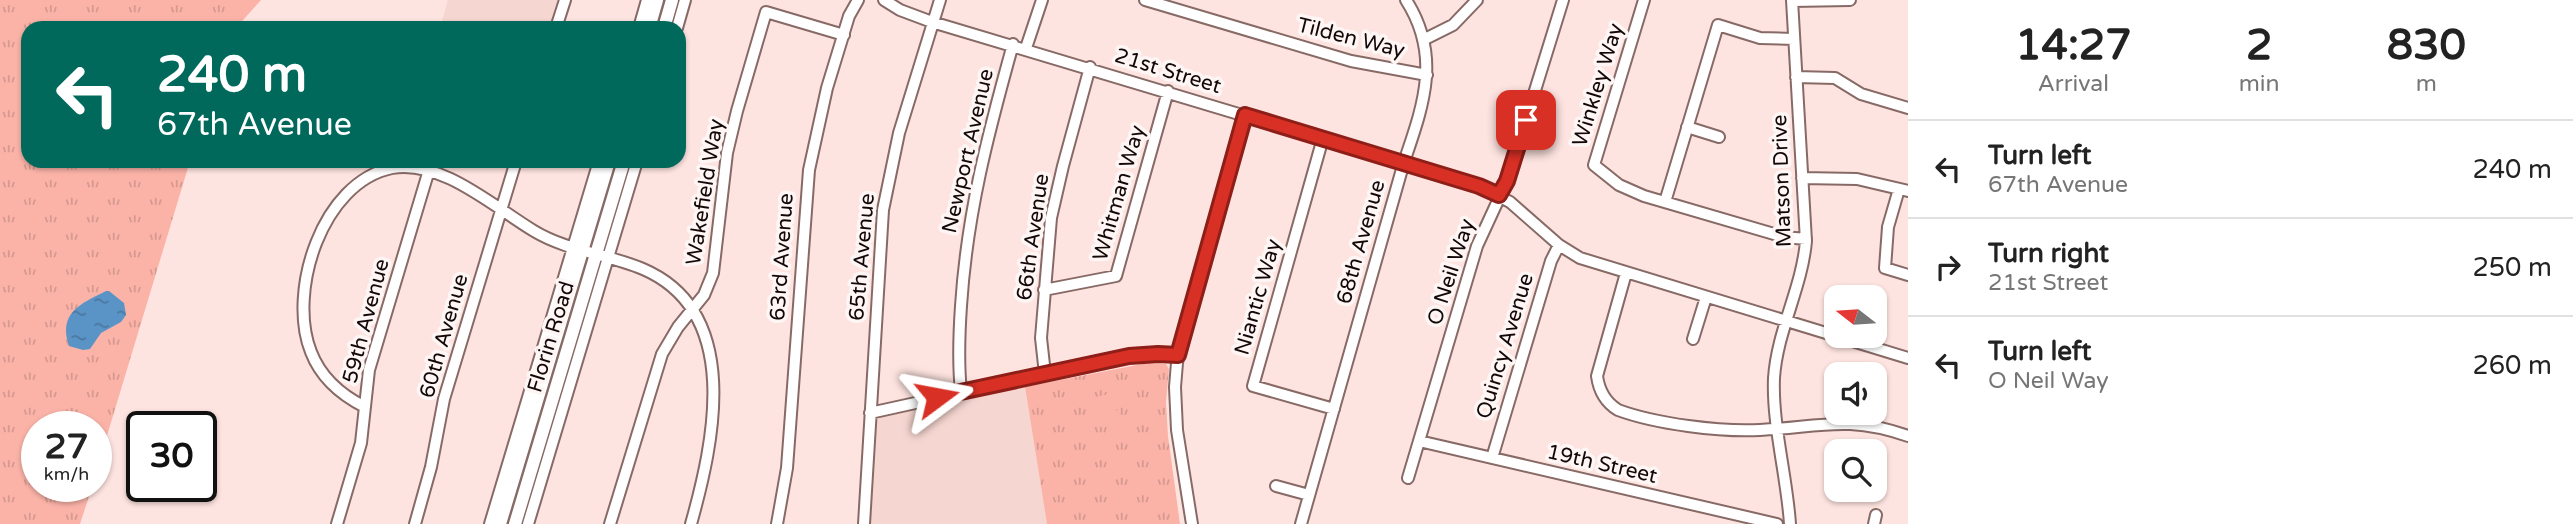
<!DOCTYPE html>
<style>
body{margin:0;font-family:"Varela Round",sans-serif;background:#f2f2f2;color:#222;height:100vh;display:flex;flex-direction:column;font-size:26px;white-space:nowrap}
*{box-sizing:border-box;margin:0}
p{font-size:23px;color:#767676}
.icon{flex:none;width:38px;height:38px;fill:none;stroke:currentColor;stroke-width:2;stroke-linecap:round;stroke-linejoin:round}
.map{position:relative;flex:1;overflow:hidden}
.sheet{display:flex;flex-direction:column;background:#fff;width:665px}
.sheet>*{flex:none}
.guide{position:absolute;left:21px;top:21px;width:665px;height:147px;border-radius:21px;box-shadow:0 2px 5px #0004;background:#00695c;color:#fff;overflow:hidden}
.needle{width:46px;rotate:287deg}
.tools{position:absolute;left:1824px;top:285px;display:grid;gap:14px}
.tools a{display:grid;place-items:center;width:63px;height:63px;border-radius:14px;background:#fff;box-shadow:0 2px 5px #0004;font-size:35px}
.speed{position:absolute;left:21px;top:411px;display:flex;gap:14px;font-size:35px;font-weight:700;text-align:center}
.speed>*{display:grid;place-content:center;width:91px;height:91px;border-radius:50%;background:#fff;box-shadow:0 2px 5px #0004;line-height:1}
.speed small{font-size:18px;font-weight:400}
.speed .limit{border:4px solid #111;border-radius:10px;background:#fff;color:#111}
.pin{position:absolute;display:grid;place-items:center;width:60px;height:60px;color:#fff;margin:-30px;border-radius:14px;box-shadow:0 4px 10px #0006}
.me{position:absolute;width:77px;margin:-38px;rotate:77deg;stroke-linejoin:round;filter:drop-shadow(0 0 5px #0008)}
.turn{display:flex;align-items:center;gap:24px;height:147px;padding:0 21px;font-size:32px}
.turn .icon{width:91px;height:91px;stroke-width:2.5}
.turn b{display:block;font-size:49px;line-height:60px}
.eta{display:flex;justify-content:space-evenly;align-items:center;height:119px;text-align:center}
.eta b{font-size:42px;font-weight:700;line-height:49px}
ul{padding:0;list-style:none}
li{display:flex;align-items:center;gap:21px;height:98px;padding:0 21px;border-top:2px solid #e0e0e0}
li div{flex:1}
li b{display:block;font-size:26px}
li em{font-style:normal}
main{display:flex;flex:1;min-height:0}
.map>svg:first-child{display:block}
.built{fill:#f6d6d0}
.grass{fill:url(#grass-tufts)}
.pitch{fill:#fbb3a8}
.water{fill:url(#water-ripples)}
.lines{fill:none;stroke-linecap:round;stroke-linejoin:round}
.minor-casing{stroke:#876a66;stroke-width:14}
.major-casing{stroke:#876a66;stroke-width:16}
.minor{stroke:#fff;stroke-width:10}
.major{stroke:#fff;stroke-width:12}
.route-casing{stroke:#8d1f18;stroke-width:18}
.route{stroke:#d93025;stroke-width:12}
.labels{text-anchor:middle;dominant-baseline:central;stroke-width:7;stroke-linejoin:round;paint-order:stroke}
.street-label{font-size:21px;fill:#130807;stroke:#fdf6f5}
</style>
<main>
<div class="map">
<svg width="1908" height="524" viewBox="0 0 1908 524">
<defs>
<pattern id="grass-tufts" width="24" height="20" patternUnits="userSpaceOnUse" patternTransform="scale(1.75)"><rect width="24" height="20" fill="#fbb3a8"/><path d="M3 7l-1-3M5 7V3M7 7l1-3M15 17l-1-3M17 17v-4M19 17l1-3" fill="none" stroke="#d6988f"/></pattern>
<pattern id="water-ripples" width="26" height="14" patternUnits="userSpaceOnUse" patternTransform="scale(1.75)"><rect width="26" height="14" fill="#5a94c6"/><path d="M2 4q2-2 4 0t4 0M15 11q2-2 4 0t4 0" fill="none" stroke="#49779f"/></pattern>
</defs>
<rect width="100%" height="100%" fill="#fee4e0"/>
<path class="built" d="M448 0H557L549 28H440Z
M1025 387 1047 524H869L874 428 879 416Z"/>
<path class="grass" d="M0 0H261L236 28H28V161H190L96 472V427H37V486L92 487 80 524H0Z
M1147 363 1166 364 1169 369 1166 402 1168 436 1180 524H1047L1025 387Z"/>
<path class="pitch" d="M1114 393 1117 405 1093 410 1090 398Z
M1118 410 1121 422 1097 428 1094 416Z"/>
<path class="water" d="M106 291H109L124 303 126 315 121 322 101 333 90 349 83 350 69 346C58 313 80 304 106 291Z"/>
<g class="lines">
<defs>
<path id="minor" d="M884 0 900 10 932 22 1479 186 1510 202 1559 245 1580 258 1908 358
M1145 0 1351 61 1427 75
M1644 0 1594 165 1619 185 1644 196 1784 237 1806 239
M1792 1 1850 0
M556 28 565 0
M639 28 647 0
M677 28 685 0
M1423 40 1453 25 1477 0
M1026 48 1042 0
M1796 77 1835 78 1861 94 1908 108
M1687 127 1719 137
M1323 138 1253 386 1334 409
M1802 178 1857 179 1908 191
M1899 189 1888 227 1885 268 1908 275
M1665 202 1718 25 1760 38 1794 39
M1626 273 1597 376C1599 391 1605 402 1618 410 1656 424 1720 432 1760 430 1820 427 1847 415 1908 436
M1044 290 1116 276 1168 91
M1693 339 1706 297
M1045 374 1041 338 1051 218 1063 166 1090 67
M961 392C958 363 959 335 961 306 967 213 988 134 1013 44
M365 407C341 395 321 378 311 352 287 292 322 182 392 168 441 159 494 207 534 231 567 251 608 254 643 269 743 312 714 442 691 524
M870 413 1128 356 1158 353 1178 355
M1419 441 1777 524
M1492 458 1551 261 1559 245
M1408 478 1477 246 1507 181 1563 0
M1276 486 1309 495
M337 524 361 443 369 370 429 170
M415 524 431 467 444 399 516 161
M490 524 599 161
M528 524 637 161
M610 524 662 354 678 327 704 295 713 273 727 153 737 111 766 12 844 35
M777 524 787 468 809 170 827 88 849 16 858 0
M864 524 883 210 899 133 940 0
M1192 524 1177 430 1175 387 1177 363 1186 321 1245 115
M1301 524 1404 162C1423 106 1442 56 1406 0
M1790 524C1787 477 1772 424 1774 378 1777 331 1802 288 1806 241L1792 0
M1874 524 1876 515"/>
<path id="major" d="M649 28 657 0
M664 28 672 0
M500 524 609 161
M515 524 624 161"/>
</defs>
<use href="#minor" class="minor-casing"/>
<use href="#major" class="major-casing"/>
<use href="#minor" class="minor"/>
<use href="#major" class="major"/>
</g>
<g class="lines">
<defs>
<path id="route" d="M937 397 1129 356 1158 354 1178 355 1245 115 1479 186 1499 195 1507 181 1526 120"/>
</defs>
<use href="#route" class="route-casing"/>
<use href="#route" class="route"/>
</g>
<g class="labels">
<g class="street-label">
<text transform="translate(1351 38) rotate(14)">Tilden Way</text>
<text transform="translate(1168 71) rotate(17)">21st Street</text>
<text transform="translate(1598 85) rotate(-73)">Winkley Way</text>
<text transform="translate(968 151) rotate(-77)">Newport Avenue</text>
<text transform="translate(1782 181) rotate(-92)">Matson Drive</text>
<text transform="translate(705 192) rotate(-81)">Wakefield Way</text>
<text transform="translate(1119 193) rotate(-74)">Whitman Way</text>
<text transform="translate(1033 237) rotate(-82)">66th Avenue</text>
<text transform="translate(1361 242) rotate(-74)">68th Avenue</text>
<text transform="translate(782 257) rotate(-86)">63rd Avenue</text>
<text transform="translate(862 257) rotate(-85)">65th Avenue</text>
<text transform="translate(1451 272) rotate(-72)">O Neil Way</text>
<text transform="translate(1258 297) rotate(-74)">Niantic Way</text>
<text transform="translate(366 321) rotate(-75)">59th Avenue</text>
<text transform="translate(444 336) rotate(-74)">60th Avenue</text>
<text transform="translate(551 337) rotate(-73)">Florin Road</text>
<text transform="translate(1505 346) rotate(-73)">Quincy Avenue</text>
<text transform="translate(1602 464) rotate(13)">19th Street</text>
</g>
</g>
</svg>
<div class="tools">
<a><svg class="needle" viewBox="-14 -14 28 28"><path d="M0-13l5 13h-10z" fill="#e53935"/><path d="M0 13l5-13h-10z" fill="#767676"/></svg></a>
<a><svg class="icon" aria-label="sound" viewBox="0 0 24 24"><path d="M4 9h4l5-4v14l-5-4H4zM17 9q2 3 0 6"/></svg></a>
<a><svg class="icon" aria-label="search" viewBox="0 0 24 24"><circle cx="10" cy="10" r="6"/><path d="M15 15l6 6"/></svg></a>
</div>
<div class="speed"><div>27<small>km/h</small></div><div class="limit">30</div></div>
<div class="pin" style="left:1526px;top:120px;background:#d93025"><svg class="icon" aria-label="arrive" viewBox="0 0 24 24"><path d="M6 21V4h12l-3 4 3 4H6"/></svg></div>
<svg class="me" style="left:937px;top:397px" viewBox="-20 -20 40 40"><path d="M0-17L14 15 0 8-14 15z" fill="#d93025" stroke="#fff" stroke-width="4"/></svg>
<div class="guide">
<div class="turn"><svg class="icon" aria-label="left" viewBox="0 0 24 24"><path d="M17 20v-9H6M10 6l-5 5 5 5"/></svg><div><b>240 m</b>67th Avenue</div></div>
</div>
</div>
<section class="sheet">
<div class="eta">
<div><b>14:27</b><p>Arrival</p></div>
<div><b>2</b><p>min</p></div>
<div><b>830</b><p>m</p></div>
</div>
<ul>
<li><svg class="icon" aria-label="left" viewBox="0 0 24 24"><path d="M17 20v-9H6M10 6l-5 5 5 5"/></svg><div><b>Turn left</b><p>67th Avenue</p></div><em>240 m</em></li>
<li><svg class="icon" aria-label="right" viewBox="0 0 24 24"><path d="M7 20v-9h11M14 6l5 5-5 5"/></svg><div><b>Turn right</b><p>21st Street</p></div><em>250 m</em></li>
<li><svg class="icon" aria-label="left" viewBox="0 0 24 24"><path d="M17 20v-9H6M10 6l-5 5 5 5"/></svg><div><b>Turn left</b><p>O Neil Way</p></div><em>260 m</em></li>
</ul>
</section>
</main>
